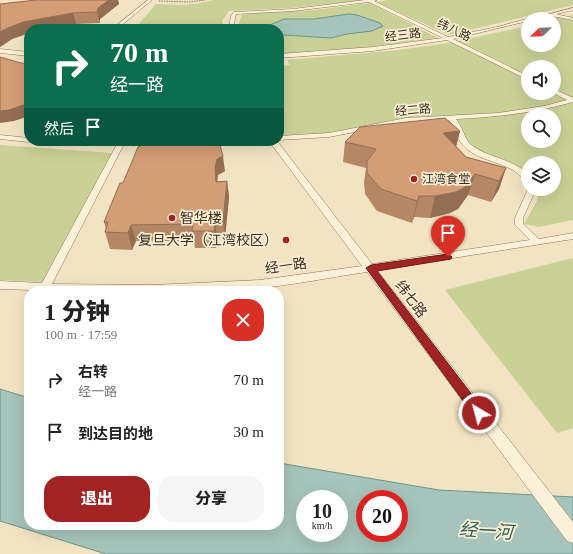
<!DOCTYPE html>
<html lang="zh">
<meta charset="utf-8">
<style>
body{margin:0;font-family:"Times New Roman","Noto Sans SC",serif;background:#f6f6f6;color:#222;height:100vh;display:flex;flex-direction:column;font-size:15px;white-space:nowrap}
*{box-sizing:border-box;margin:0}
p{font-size:13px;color:#767676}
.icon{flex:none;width:22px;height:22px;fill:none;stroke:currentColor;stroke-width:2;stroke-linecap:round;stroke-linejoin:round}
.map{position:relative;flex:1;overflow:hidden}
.drawer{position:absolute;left:24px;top:286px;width:260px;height:244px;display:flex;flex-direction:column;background:#fff;border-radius:16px;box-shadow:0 4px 16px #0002}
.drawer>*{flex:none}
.hud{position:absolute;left:24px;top:24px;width:260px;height:122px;border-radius:16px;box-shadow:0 4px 16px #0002;background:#0b6e4f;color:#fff;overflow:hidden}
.needle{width:26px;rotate:247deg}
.buttons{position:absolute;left:521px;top:12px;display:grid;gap:8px}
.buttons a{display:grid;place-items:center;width:40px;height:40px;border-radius:50%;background:#fff;box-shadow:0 4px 16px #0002;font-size:20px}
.speed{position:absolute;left:296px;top:490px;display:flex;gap:8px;font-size:20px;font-weight:700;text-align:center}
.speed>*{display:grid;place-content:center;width:52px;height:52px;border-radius:50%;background:#fff;box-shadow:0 4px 16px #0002;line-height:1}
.speed small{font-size:10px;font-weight:400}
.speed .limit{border:6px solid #d22;background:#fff;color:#111}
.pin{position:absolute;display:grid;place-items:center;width:34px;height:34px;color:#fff;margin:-41px -17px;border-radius:50% 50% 50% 0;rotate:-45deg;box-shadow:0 0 4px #0007}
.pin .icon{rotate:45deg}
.me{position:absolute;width:44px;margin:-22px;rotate:323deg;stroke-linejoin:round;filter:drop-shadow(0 0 3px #0008)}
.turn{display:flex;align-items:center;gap:14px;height:84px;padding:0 20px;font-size:18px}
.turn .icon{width:52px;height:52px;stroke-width:2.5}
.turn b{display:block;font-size:28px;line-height:34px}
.then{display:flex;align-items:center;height:38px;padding:0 20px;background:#0003;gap:8px;font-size:15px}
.round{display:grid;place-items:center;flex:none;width:42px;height:42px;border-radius:16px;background:#f6f6f6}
.overview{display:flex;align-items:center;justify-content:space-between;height:68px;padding:0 20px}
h1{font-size:24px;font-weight:800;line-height:30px}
.button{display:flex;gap:8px;margin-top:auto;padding:8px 20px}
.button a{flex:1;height:46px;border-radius:16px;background:#a22324;color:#fff;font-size:16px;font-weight:800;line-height:46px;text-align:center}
.button a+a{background:#f6f6f6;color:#222}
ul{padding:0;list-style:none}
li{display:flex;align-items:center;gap:12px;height:52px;padding:0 20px}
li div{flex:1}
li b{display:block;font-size:15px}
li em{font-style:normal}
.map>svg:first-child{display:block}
.green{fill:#cad196;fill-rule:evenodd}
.water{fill:#a6c4bb;stroke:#6b948a;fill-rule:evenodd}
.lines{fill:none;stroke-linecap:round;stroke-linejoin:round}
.service-casing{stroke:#8e7558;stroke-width:1}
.path{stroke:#8e7558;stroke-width:1;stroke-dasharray:1.5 1;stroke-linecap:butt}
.service{fill:#fbf1d8;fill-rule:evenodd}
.wall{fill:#b58765}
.shaded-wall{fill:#946e53}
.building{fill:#d39d76;stroke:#946e53}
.route{fill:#a22324;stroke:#691717}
.poi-dot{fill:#a22324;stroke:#f8eed4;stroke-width:1.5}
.labels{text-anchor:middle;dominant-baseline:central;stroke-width:3.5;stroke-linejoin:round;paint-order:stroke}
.far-street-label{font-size:12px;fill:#3d2d1d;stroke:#f8eed4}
.far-poi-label{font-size:12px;fill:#3d2d1d;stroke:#f8eed4;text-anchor:start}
.poi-label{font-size:14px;fill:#3d2d1d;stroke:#f8eed4;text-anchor:start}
.street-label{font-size:14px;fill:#3d2d1d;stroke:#f8eed4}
.near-water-label{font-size:18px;font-style:italic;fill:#2c5e5a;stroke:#f8eed4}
</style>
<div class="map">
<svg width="573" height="554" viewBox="0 0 573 554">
<rect width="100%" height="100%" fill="#f2e4c3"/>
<path class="green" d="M213 0H366L290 8 229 11 222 21 224 29H152L138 25 156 4C175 5 194 6 213 0Z
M388 0H573V5L449 35 377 2Z
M370 3 438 38 362 48 279 54V29H240L239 23 242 14 315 10Z
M573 15V220L539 227 524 224 537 201 538 189H554V163H528V175L485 154 474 147 467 141 464 134 452 116C436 117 419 116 403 119 364 125 322 140 282 135L279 130V66L290 65 287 60 399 50 448 43 528 26V45H554V19H552ZM528 67H554V93H528ZM528 115H554V141H528Z
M0 145 112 153 44 282 0 280Z
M573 258V428L557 433 445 290Z"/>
<path class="water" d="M349 14 357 15 380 23 383 26 372 31 347 34 331 38 283 35H279V29H268L272 24 284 19H314Z
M0 389 29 398V525H279V463L439 490 573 497V554H106L0 521ZM305 499H339V533H305ZM365 499H399V533H365Z"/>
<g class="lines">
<defs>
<path id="service" d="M148 0H152L117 29H112Z
M365 0H377L374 1 448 37 497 27 526 19H529L528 21 453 39 528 76V80L447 40 373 51 279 58V54L373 47 443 38 369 2 293 11 236 14 233 29H229L231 15 234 12 293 9Z
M573 8V10L556 14 573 18V20L551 16 530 19Z
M0 49 29 52V56L0 53Z
M554 89 573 98V102C534 113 496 117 456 119 462 126 465 139 470 144 487 158 512 158 528 174V180C522 179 518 173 513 170 497 161 474 159 462 144 456 137 456 128 449 120L406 122 329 137 279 140V136L329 133 406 118 498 113 544 106 567 100 553 93Z
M0 135 29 138V141H32L29 142 0 139Z
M69 141H148L151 143 147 145 124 144 52 284 153 285 260 280 362 266 269 141H277L372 264 530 240 515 225V218L528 189H536L523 218V224L539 239 573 233V239L377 270 573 522V543L567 541 367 272C331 277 295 285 258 288 173 294 86 292 0 289V281L42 283 117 144 73 143Z
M201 141H236L232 143 204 145H201Z"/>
</defs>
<use href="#service" class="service-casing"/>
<path class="path" d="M159 1 190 2 205 0
M136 25 153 29"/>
<use href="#service" class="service"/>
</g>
<path class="wall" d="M36 0H118L119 4 100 19V23L76 24 27 34 12 39 0 47V4Z
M460 131 456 146 466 157 506 168 499 189 491 202 468 195 458 209 450 213 430 218 414 217 412 223 377 211 365 194 364 182 366 168 343 162 345 142Z
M147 141H206V145L225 171 218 175 217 181H227L229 197 225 238H217L216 248H195L194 241H136L132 250 110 249 105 232 106 229 104 222 123 183 141 146Z"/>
<path class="shaded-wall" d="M109 0H118L119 4 100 19V23L97 12 98 8Z
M73 13 76 24 51 29H29V33L12 39 0 47V32L8 28 23 22Z
M29 103V116L14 121 0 123V111Z
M460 131 455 151 443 133Z
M203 141H206V146L202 145Z
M223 156 225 171 218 175 217 183 216 182 215 167 217 159Z
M506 168 499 189 491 202 499 181Z
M475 174 468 195 458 209 450 213 430 218 435 196Z
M227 181 229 197 225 238 223 221Z
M419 196 414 217 412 223 417 201Z
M215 221 217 238 216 248 214 231Z
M131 225 136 241 132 250 128 233Z"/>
<path class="building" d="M36 0H109L98 8 97 12 73 13 23 22 8 28 0 32V4Z
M0 57 21 63 29 64V103L9 110 0 111Z
M445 118 460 131 443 133 466 157 506 168 499 181 475 174 464 188 456 192 435 196H419L417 201 381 189 367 173V161L376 149 345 142 360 127Z
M147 141H203L202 145H220L223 156 217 159 215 167 216 182 227 181 223 221H215L214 231H192L193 224 131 225 128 233 105 232 108 222H104L120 183H123L138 147 141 146 142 142H147Z"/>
<path class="route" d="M448 254 452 257 451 259 377 271 483 409 485 413 483 417 479 418 475 417 366 268 371 265Z"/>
<g class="poi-dot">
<circle cx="414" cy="179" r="4"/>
<circle cx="172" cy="218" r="4"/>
<circle cx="286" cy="240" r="4"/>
</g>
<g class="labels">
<g class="far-street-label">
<text transform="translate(454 30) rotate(26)">纬八路</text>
<text transform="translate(403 35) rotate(-7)">经三路</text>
<text transform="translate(413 110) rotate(-5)">经二路</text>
</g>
<g class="far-poi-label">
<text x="422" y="179">江湾食堂</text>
</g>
<g class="poi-label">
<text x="180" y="218">智华楼</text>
<text x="278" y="240" text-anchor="end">复旦大学（江湾校区）</text>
</g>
<g class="street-label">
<text transform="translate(286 266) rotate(-8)">经一路</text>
<text transform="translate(411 299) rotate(53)">纬七路</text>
</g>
<g class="near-water-label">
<text transform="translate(486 531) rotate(4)">经一河</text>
</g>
</g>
</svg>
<div class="buttons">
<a><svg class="needle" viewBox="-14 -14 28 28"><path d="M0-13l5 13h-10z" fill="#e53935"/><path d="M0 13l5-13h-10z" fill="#767676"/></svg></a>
<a><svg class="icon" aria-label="sound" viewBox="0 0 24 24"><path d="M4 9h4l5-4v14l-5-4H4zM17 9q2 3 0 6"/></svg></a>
<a><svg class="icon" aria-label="search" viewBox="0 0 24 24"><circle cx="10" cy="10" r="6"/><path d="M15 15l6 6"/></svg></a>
<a><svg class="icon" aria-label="layers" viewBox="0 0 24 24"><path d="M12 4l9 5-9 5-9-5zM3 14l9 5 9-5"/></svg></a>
</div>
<div class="speed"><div>10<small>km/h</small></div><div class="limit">20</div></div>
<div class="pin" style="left:448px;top:257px;background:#d93025"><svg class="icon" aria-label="arrive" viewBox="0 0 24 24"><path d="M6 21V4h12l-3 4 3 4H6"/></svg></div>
<svg class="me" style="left:479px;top:413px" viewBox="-20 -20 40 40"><circle r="17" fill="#a22324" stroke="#fff" stroke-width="3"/><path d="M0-11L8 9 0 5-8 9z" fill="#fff"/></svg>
<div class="hud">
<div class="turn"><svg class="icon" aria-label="right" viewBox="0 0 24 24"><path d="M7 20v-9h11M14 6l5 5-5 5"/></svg><div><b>70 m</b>经一路</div></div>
<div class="then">然后<svg class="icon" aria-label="arrive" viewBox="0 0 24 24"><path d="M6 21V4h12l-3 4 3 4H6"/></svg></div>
</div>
<section class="drawer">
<div class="overview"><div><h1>1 分钟</h1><p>100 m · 17:59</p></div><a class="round" style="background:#d93025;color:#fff"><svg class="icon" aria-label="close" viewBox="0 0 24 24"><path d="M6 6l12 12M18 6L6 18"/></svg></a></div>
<ul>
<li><svg class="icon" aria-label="right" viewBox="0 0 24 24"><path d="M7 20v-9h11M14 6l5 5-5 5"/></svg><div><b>右转</b><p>经一路</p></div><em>70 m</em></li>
<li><svg class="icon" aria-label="arrive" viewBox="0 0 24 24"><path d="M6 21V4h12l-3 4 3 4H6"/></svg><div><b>到达目的地</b></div><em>30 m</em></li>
</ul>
<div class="button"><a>退出</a><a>分享</a></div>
</section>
</div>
